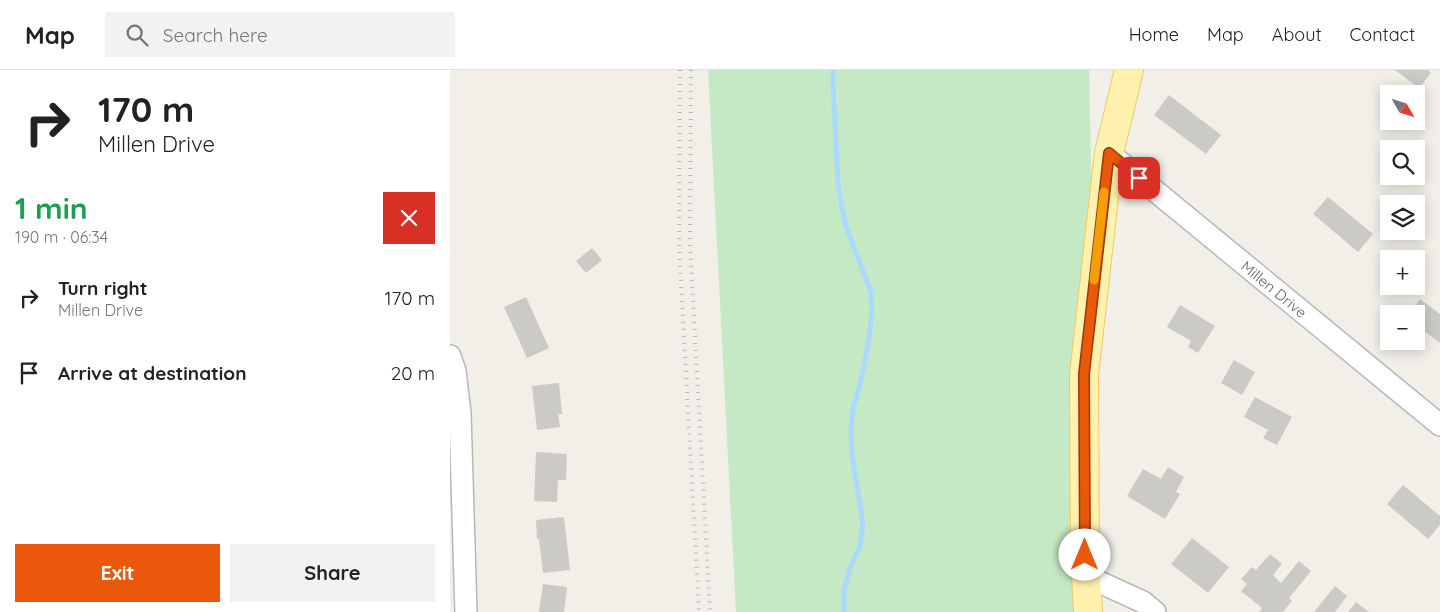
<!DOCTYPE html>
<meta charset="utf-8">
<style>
body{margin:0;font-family:Quicksand,sans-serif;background:#f2f2f2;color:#222;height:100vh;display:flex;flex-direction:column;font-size:19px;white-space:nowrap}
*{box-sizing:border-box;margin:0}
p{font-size:16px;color:#767676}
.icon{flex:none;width:28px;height:28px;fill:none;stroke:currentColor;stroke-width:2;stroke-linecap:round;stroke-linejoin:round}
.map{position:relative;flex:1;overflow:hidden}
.drawer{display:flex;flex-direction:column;background:#fff;width:450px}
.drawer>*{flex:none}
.hud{background:#fff;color:#222;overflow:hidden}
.needle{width:32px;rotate:129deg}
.controls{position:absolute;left:930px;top:15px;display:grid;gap:10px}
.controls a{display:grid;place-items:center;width:45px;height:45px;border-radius:0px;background:#fff;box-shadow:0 2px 12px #0003;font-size:25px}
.pin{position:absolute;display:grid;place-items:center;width:42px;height:42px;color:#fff;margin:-21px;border-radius:10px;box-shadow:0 2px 8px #0006}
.me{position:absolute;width:55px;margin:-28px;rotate:0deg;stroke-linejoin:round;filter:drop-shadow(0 0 4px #0008)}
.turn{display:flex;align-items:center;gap:18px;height:105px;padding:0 15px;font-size:22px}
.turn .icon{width:65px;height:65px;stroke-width:2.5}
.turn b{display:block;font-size:35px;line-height:42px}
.round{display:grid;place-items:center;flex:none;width:52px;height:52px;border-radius:0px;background:#f2f2f2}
.head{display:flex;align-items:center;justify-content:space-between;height:85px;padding:0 15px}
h1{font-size:30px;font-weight:700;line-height:38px;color:#1e9e55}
.primary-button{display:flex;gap:10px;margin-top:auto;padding:10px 15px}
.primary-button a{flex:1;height:58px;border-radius:0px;background:#ea580c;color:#fff;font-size:20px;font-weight:700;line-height:58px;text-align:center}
.primary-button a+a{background:#f2f2f2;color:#222}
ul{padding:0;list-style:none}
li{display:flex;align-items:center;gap:15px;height:75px;padding:0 15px}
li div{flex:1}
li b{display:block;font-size:19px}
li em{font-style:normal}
header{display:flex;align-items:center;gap:30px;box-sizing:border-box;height:70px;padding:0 25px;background:#fff;border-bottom:1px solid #e0e0e0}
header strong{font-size:24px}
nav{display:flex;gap:28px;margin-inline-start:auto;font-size:18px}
.search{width:350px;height:45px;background:#f2f2f2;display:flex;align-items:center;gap:12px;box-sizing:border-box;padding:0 18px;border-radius:0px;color:#767676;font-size:19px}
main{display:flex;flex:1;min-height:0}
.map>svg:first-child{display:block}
.green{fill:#c5e8c5}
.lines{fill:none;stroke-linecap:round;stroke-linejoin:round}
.stream{stroke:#aadaff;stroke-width:5}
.building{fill:#cccac5}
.minor-casing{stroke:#b5b8bc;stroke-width:24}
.major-casing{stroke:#f2c960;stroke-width:30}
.minor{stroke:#fff;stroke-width:21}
.major{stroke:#fff2af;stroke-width:28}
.rail{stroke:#b6b7b8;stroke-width:4;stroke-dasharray:1 6;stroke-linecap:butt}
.route-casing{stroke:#983908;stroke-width:12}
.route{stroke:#ea580c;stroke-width:9}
.slow{stroke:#f59e0b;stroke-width:9}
.labels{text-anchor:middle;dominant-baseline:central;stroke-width:4;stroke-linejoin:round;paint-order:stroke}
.street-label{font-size:15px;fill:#5f6368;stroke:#fff}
</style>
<header>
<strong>Map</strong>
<div class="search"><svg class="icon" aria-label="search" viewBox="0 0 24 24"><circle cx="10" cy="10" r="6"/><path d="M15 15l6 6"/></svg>Search here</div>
<nav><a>Home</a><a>Map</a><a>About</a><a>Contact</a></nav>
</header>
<main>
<section class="drawer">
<div class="hud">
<div class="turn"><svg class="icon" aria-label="right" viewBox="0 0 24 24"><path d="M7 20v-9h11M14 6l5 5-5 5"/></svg><div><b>170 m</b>Millen Drive</div></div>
</div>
<div class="head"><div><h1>1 min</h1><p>190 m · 06:34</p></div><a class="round" style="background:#d93025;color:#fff"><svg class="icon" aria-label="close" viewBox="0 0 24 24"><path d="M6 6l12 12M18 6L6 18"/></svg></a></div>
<ul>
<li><svg class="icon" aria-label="right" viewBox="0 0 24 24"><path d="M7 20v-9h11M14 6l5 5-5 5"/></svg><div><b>Turn right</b><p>Millen Drive</p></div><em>170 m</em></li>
<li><svg class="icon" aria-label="arrive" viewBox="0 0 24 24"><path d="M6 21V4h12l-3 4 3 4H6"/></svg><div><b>Arrive at destination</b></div><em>20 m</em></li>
</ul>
<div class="primary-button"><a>Exit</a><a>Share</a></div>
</section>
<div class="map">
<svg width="990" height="542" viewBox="0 0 990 542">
<rect width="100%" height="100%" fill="#f1efe8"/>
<path class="green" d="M258 0H639L651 542H286Z"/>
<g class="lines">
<path class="stream" d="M383 0V16L388 111 391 134 396 156 421 222 422 245 419 269 410 315 403 337 401 361 402 384 413 454 410 476 400 498 394 521V542"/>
</g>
<path class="building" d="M945 0H978L981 3 969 18Z
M719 25 771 65 756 84 704 45Z
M878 127 923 164 908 182 863 144Z
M142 178 152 190 136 203 126 191Z
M76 227 99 278 77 288 54 237Z
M970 229 990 244V273L966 255V244H959Z
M730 235 765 256 748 283 738 277 741 271 717 257Z
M784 290 805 302 792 325 771 313Z
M109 313 112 344H108L110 357 87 360 82 316Z
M805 327 842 347 827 375 813 368 818 360 794 347Z
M86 382 117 384 116 410H108L107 432 84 431Z
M718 397 734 407 726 422 730 424 715 449 677 426 693 399 711 409Z
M953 415 990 446V455L978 469 937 434Z
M114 447 120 500 93 503 89 469H87L86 450Z
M742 468 779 497 758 523 721 494Z
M820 484 832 494 823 505 831 513 849 491 861 501 839 528 842 531 833 542H809L812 538 791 521 797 514 791 509 802 497 806 500Z
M93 514 117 517 114 542H89Z
M885 516 897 526 885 542H864Z
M906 532 919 542H898Z"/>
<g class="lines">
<defs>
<g id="minor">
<path id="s1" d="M659 83 990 355"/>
<path d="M0 286 5 301 10 343 16 542"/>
<path d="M636 506 693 532 705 542"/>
</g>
<path id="major" d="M638 542 635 485 634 305 659 83 679 0"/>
</defs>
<use href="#minor" class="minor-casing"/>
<use href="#major" class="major-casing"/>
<use href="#minor" class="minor"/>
<use href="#major" class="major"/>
<path class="rail" d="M230 0 229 174 249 542
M241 0 240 174 260 542"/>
</g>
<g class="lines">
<defs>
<path id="route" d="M635 485 634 304 659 83 689 108"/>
</defs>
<use href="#route" class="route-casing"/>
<use href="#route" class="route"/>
<path class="slow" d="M644 210 654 122"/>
</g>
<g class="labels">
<g class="street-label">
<text stroke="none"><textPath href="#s1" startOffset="214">Millen Drive</textPath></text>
</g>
</g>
</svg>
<div class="controls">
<a><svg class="needle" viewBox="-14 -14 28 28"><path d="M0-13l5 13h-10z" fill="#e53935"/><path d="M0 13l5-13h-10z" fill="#767676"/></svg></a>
<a><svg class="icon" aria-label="search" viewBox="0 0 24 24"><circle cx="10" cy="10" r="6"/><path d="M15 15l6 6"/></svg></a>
<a><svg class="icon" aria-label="layers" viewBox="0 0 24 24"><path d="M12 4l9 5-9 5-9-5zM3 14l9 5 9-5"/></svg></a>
<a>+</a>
<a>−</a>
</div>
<div class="pin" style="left:689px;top:108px;background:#d93025"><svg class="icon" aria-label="arrive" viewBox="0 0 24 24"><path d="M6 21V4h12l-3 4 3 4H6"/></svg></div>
<svg class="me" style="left:635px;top:485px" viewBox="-20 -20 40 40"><circle r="19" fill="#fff"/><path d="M0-13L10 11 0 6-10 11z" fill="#ea580c"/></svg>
</div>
</main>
